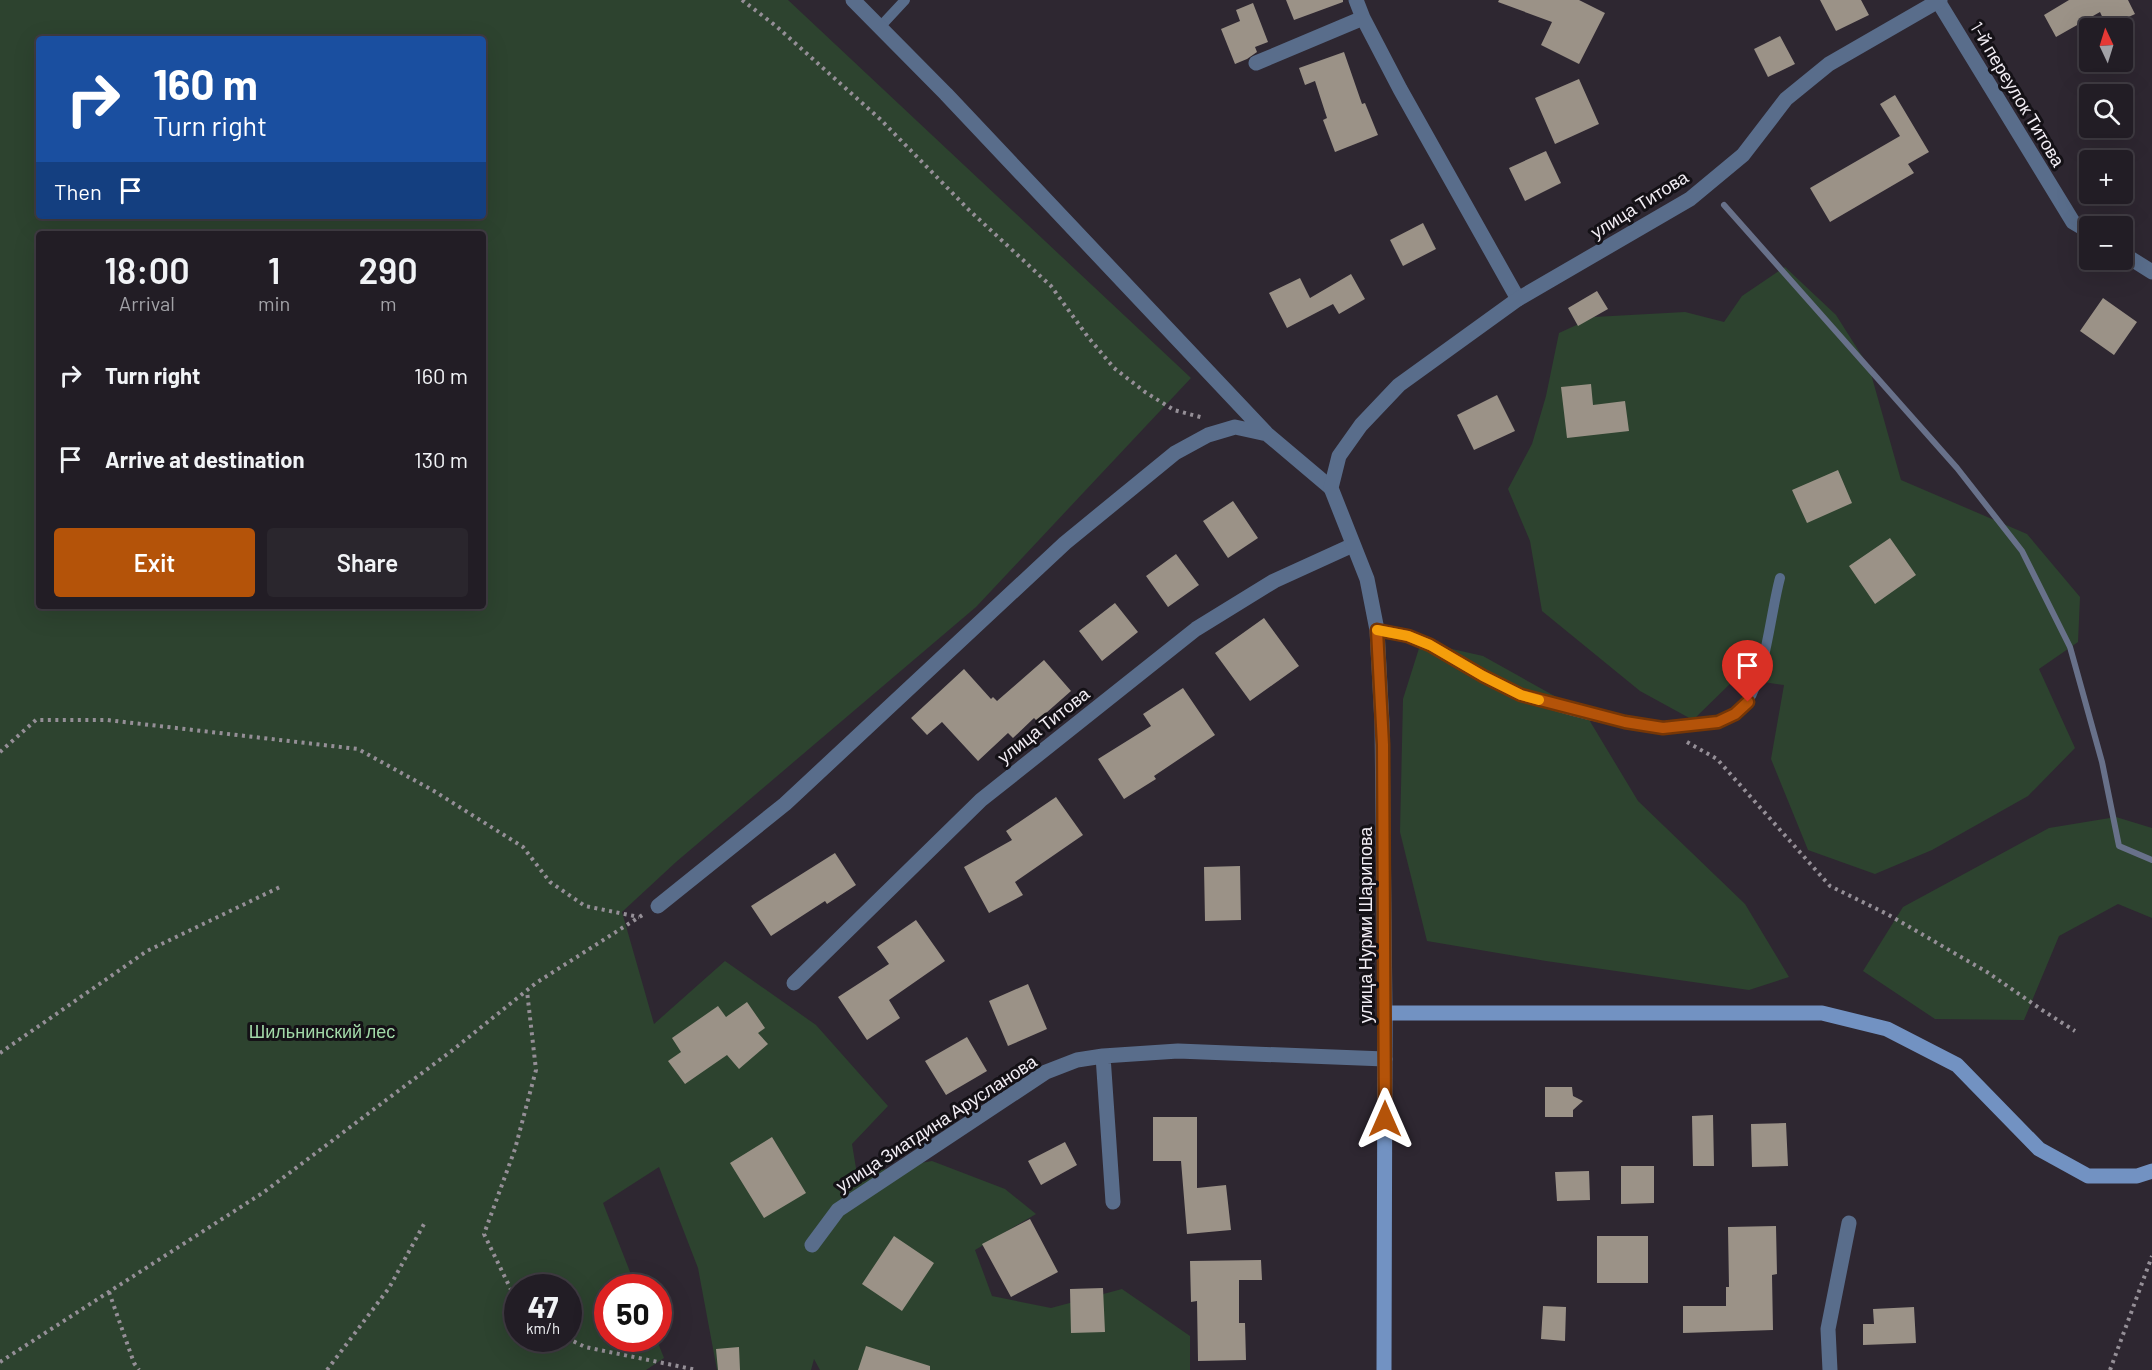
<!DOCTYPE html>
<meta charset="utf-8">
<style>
body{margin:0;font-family:Barlow,sans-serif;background:#2a262d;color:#f1f3f6;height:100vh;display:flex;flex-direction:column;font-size:22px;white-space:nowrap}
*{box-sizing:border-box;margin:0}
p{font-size:20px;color:#a2a2a7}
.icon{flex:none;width:33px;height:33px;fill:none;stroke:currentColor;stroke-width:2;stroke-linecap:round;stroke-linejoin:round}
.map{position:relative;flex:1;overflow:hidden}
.sheet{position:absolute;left:36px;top:231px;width:450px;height:378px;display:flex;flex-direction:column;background:#221d25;border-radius:6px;box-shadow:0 6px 24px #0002,0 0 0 2px #3f3b42}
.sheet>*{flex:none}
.top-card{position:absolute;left:36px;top:36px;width:450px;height:183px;border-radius:6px;box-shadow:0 6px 24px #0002,0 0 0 2px #3f3b42;background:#1a4fa0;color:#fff;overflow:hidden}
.needle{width:39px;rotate:356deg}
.fabs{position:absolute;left:2079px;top:18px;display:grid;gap:12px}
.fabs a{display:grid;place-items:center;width:54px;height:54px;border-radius:6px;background:#221d25;box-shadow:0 6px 24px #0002,0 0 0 2px #3f3b42;font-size:30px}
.speed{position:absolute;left:504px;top:1274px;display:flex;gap:12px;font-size:30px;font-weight:700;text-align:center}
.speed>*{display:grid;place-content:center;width:78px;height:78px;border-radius:50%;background:#221d25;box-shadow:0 6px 24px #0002,0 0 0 2px #3f3b42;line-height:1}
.speed small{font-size:15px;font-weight:400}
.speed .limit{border:9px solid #d22;background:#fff;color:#111}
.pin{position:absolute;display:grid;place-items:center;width:51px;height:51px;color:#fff;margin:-62px -26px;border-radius:50% 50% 50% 0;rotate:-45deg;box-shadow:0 0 6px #0007}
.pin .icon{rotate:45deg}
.me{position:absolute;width:66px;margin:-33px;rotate:0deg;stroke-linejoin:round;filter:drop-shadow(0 0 4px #0008)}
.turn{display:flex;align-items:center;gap:21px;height:126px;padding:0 18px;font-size:27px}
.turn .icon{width:78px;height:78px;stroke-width:2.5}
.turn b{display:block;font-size:42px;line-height:51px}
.then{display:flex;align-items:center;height:57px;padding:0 18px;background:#0003;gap:12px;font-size:22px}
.eta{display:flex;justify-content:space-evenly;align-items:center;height:102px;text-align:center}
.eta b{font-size:36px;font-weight:600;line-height:42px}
.primary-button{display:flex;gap:12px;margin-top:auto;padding:12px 18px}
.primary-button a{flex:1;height:69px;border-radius:6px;background:#b45309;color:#fff;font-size:24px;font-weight:600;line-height:69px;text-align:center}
.primary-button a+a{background:#2a262d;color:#f1f3f6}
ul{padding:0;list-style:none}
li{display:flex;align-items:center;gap:18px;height:84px;padding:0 18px}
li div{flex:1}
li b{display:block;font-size:22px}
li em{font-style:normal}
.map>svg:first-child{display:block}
.green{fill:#2d432f;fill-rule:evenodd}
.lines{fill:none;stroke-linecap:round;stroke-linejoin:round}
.stream{stroke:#68718a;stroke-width:6}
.building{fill:#9b9287}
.path{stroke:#958f97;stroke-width:4;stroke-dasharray:3 4.5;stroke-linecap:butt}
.service{stroke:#596d8b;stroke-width:10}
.minor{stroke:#596d8b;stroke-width:15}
.tertiary{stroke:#596d8b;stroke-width:15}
.secondary{stroke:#7292c2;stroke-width:15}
.route-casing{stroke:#753606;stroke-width:15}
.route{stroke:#b45309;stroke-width:10}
.slow{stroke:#f59e0b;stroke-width:10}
.labels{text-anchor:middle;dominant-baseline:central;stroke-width:6;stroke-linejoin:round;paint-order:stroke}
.street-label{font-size:18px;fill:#f2edf4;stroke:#141116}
.park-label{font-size:18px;fill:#a2d9a8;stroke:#141116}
</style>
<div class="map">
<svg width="2152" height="1370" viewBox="0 0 2152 1370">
<rect width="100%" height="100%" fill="#2e2731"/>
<path class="green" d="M0 0H788L1191 378 976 607 676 862 622 912 654 1024 725 961 816 1025 888 1106 852 1144 857 1174 932 1161 1005 1189 1036 1214 975 1250 992 1296 1051 1308 1122 1289 1190 1336V1370H820L814 1359 811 1370H717L698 1268 659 1167 603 1203 636 1287H608V1338H656L664 1358 646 1370H0ZM39 39H483V216H39ZM39 234H483V606H39ZM518 1287H568V1338H518Z
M1785 267 1836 315 1869 367 1901 480 2027 534 2080 597 2078 642 2039 669 2075 748 2028 796 1932 850 1875 874 1808 850 1771 759 1784 685 1736 678 1693 720 1640 691 1542 611 1530 541 1508 489 1532 444 1546 396 1559 333 1594 317 1685 312 1724 322 1742 296Z
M1421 642 1483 656 1585 713 1638 801 1745 904 1789 977 1749 990 1546 961 1427 941 1400 832 1403 699Z
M2116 817 2152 828V918L2118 904 2059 936 2024 1020 1935 1019 1863 971 1903 907 2049 828Z"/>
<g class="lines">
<path class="stream" d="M1724 205 1957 468 2022 551 2070 647 2102 762 2119 846 2152 860"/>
</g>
<path class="building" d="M1286 0H1343V2L1294 20Z
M1499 0H1579L1605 13 1579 64 1541 45 1552 22 1498 2Z
M1820 0H1861L1869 15 1836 31Z
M2069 0H2128L2135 14 2107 27 2100 12 2056 37 2044 15Z
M1253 3 1268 42 1255 47 1257 52 1247 59 1235 64 1221 29 1240 21 1236 10Z
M1780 36 1795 64 1768 77 1754 49Z
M1344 52 1362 104 1365 103 1378 135 1335 152 1323 120 1327 118 1315 81 1305 85 1299 68Z
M1579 79 1599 124 1555 144 1535 98Z
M1895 95 1929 152 1908 164 1914 173 1830 222 1810 188 1900 136 1880 104Z
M1546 151 1561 183 1525 201 1509 168Z
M1423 223 1436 249 1403 266 1390 240Z
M1351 274 1365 299 1339 314 1333 304 1287 328 1269 293 1300 278 1310 298Z
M1597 291 1608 309 1578 326 1568 308Z
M2103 298 2137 322 2114 355 2080 331Z
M1591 384 1593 405 1625 401 1629 431 1567 438 1561 387Z
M1497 395 1515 431 1474 450 1457 415Z
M1838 470 1852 503 1807 523 1792 490Z
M1233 501 1258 538 1228 558 1203 521Z
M1890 538 1916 575 1875 604 1849 566Z
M1176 554 1199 585 1168 607 1146 576Z
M1115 603 1138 632 1102 661 1079 631Z
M1264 618 1299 666 1250 701 1215 653Z
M1044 660 1071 691 1037 721 1034 718 1013 738 1008 733 978 761 942 722 927 735 911 718 964 669 991 699 993 697 997 701Z
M1183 688 1215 735 1154 776 1156 779 1124 799 1098 759 1151 726 1143 714Z
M1056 797 1083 835 1015 882 1023 895 989 913 964 867 1012 840 1006 831Z
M835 853 856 885 827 904 825 901 771 936 751 906Z
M1240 866 1241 920 1205 921 1204 867Z
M916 920 945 961 889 1000 900 1018 867 1040 838 997 889 964 877 947Z
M1028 984 1047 1029 1008 1046 989 1001Z
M747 1002 765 1028 758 1033 768 1044 739 1069 727 1055 685 1084 668 1061 681 1052 672 1038 718 1006 726 1017Z
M967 1037 987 1071 946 1095 925 1061Z
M1545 1087H1572L1573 1096 1583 1101 1573 1110V1117H1545Z
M1713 1115 1714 1166H1693L1692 1116Z
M1153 1117H1197V1188L1226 1185 1231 1230 1187 1234 1181 1161H1153Z
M1786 1123 1788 1166 1752 1167 1751 1124Z
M772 1137 806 1193 764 1218 730 1163Z
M1065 1142 1077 1165 1041 1185 1028 1161Z
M1621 1166H1654V1203L1621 1204Z
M1589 1171 1590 1200 1557 1201 1555 1172Z
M1030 1219 1058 1272 1011 1297 982 1244Z
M1776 1226 1777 1274 1772 1275 1773 1330 1683 1333V1306H1726V1287H1729L1728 1227Z
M894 1236 934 1263 902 1311 862 1284Z
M1597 1236H1648V1283H1597Z
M1261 1260 1262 1280H1239V1323H1245L1246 1360 1198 1361 1197 1301 1191 1302 1190 1261Z
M1103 1288 1105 1332 1071 1333 1070 1289Z
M1543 1306 1566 1307 1565 1341 1541 1339Z
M1914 1307 1916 1343 1863 1345V1324H1874L1873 1309Z
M866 1346 930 1366V1370H858Z
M739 1347 740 1370H718L716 1349Z"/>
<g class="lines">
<path class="path" d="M742 0 776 26 880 119 969 210 1051 286 1088 337 1114 368 1145 392 1174 410 1204 418
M1687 742 1717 759 1830 886 1887 914 1987 972 2042 1010 2075 1031
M0 752 36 720H107L358 749 434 791 523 847 550 882 585 906 639 917
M0 1053 147 951 282 886
M109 1292 134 1363 139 1370
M518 1304 484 1234 515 1149 536 1070 527 991
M567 1338 585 1347 697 1370
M0 1362 264 1192 454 1049 536 983 644 914
M327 1370 389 1288 424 1224
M2110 1370 2152 1256"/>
<path class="service" d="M879 28 905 0
M1377 630C1395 634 1413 637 1430 645 1462 659 1488 683 1522 695 1570 713 1713 753 1748 701 1765 675 1771 611 1780 578"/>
<path class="minor" d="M853 0 946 94 1267 434 1331 488
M1356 0 1363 18 1400 89 1518 299
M1938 1 2073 222 2090 232
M1256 63 1363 18
M2122 253 2152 272
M658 906 785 804 1065 543 1175 453 1208 435 1235 427 1267 434
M794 983 981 800 1196 629 1274 581 1353 545
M1103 1056 1113 1202
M812 1245 838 1210 1046 1072 1077 1060 1103 1056 1178 1051 1385 1059
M1830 1370 1828 1329 1849 1223"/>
<path class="tertiary" d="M1385 1013 1382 723 1377 630 1367 579 1331 488 1339 456 1361 425 1399 385 1518 299 1690 199 1743 155 1786 99 1829 64 1940 0"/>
<path class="secondary" d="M1384 1370 1385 1013H1822L1887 1029 1957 1065 2039 1149 2088 1176H2137L2152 1171"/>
</g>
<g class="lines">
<defs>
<path id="route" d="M1385 1119 1383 745 1377 630 1408 636 1430 645 1483 676 1521 695 1625 722 1663 728 1718 722 1735 714 1748 702"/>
</defs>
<use href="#route" class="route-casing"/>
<use href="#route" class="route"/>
<path class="slow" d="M1377 630 1408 636 1430 645 1483 676 1521 695 1539 700"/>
</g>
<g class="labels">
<g class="street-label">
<text transform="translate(2018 94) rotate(59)">1-й переулок Титова</text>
<text transform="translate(1639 204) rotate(-32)">улица Титова</text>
<text transform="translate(1043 725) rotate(-38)">улица Титова</text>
<text transform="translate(1365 925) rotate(-90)">улица Нурми Шарипова</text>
<text transform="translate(936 1123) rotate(-33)">улица Зиатдина Арусланова</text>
</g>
<g class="park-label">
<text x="322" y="1031">Шильнинский лес</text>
</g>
</g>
</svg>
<div class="fabs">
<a><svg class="needle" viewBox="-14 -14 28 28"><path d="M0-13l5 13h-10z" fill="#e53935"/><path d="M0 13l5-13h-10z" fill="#a2a2a7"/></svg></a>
<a><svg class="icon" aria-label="search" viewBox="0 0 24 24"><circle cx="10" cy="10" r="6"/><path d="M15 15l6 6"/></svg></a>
<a>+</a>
<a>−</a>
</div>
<div class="speed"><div>47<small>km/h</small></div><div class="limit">50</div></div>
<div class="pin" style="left:1748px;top:702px;background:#d93025"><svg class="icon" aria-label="arrive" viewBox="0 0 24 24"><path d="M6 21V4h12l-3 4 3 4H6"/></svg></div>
<svg class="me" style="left:1385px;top:1119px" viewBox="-20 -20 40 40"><path d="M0-17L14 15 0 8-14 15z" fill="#b45309" stroke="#fff" stroke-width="4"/></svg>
<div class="top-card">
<div class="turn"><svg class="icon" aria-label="right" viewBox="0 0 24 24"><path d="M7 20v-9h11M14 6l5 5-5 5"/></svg><div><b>160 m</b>Turn right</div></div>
<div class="then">Then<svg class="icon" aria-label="arrive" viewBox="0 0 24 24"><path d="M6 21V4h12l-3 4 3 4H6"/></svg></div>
</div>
<section class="sheet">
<div class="eta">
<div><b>18:00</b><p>Arrival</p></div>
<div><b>1</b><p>min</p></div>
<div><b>290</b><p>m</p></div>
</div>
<ul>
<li><svg class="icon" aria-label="right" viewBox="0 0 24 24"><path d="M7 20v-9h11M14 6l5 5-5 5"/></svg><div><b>Turn right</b></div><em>160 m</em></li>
<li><svg class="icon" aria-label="arrive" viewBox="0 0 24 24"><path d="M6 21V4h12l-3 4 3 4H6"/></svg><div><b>Arrive at destination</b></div><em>130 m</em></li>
</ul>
<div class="primary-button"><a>Exit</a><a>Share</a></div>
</section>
</div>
